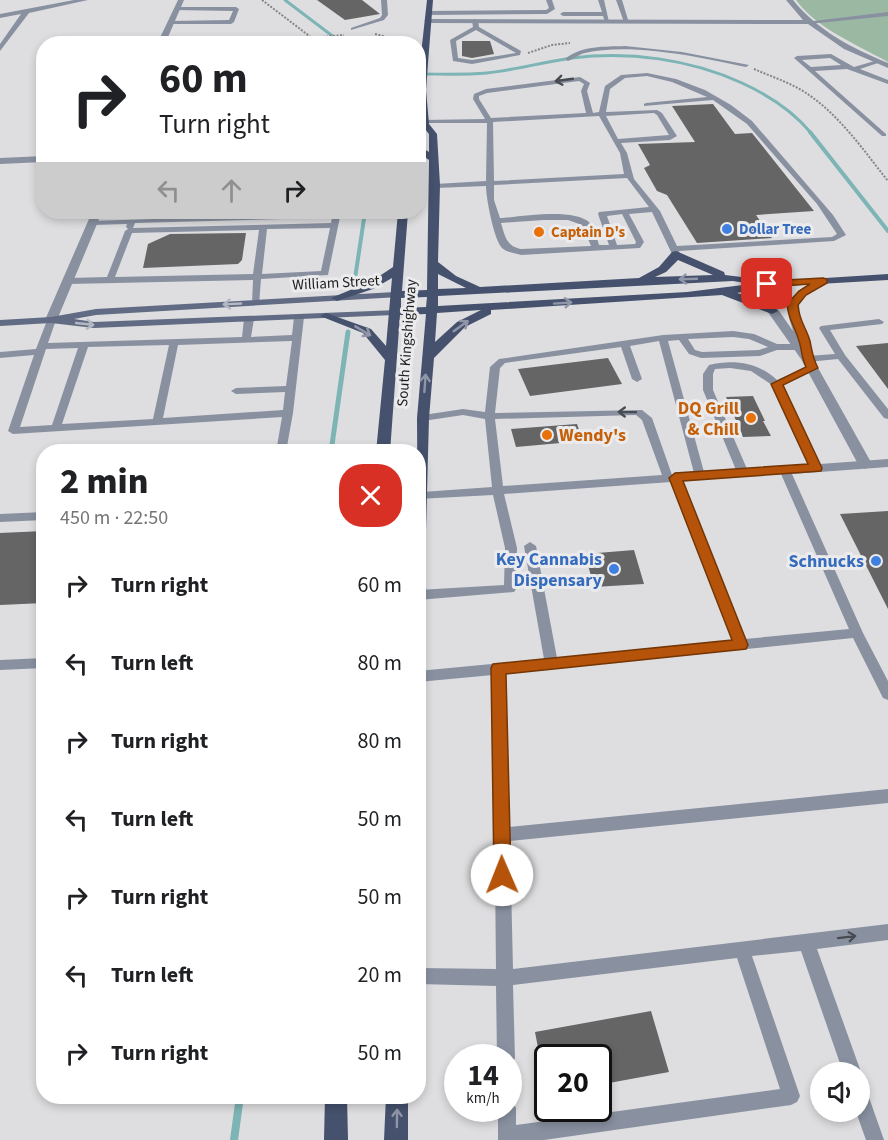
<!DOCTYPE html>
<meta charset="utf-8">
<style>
body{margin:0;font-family:"Source Sans 3",sans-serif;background:#f2f2f2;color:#202124;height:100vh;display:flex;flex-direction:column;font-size:22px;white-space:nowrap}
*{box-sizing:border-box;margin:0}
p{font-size:20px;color:#757577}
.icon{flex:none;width:33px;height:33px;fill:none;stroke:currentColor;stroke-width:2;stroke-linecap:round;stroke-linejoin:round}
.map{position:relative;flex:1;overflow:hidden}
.side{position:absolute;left:36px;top:444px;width:390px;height:660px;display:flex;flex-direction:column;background:#fff;border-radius:24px;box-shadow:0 3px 9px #0003}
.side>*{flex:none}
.guide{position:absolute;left:36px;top:36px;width:390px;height:183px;border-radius:24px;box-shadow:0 3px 9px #0003;background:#fff;color:#202124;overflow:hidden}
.controls{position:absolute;left:810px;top:1062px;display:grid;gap:12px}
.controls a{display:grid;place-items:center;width:60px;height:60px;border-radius:50%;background:#fff;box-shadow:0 3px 9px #0003;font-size:30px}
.speed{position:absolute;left:444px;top:1044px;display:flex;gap:12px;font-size:30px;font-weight:700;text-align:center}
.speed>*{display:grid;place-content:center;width:78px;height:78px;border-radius:50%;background:#fff;box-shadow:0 3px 9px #0003;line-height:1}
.speed small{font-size:15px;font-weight:400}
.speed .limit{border:3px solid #111;border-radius:9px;background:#fff;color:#111}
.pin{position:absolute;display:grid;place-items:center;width:51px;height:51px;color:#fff;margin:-26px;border-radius:12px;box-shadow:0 3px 9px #0006}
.me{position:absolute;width:66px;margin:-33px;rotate:359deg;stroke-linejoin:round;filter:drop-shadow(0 0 4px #0008)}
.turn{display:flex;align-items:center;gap:21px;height:126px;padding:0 24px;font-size:27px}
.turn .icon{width:78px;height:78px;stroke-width:2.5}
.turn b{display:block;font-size:42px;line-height:51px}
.lanes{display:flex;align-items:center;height:57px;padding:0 24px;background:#0003;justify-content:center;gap:30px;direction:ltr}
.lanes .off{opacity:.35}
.round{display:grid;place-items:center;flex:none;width:63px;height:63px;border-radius:24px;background:#f2f2f2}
.overview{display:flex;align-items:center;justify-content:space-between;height:102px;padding:0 24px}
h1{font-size:36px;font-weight:800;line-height:45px}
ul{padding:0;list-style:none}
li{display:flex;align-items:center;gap:18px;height:78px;padding:0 24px}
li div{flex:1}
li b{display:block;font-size:22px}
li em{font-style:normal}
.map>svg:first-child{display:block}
.green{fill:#9bb9a2}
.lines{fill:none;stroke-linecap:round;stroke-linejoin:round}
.stream-far3{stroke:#7db4b5;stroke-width:3}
.stream-far2{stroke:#7db4b5;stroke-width:4}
.stream-far1{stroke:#7db4b5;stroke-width:5}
.stream{stroke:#7db4b5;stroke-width:8}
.building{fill:#656566}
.path{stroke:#858586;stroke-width:2;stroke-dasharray:2 1.5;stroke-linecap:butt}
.service{fill:#8991a1;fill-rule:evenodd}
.minor{fill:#8991a1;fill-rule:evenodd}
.secondary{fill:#616b83;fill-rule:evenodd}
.primary{fill:#45516d;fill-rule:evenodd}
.primary-bridge{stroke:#45516d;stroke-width:8}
.oneway{stroke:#484b52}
.oneway2{stroke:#9096a7}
.oneway3{stroke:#b4b8c3}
.route{fill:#b45309;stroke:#753606;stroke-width:1.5}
.shop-dot{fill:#3f7fe0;stroke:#ebebed;stroke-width:2}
.food-dot{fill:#e8710a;stroke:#ebebed;stroke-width:2}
.labels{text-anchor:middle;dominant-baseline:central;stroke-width:6;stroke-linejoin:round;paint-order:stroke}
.far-shop-label{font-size:15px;font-weight:bold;fill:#366cbe;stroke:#ebebed;text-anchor:start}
.far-food-label{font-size:15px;font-weight:bold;fill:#c56008;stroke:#ebebed;text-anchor:start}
.far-street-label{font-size:15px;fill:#1d1d1d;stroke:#ebebed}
.food-label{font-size:18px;font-weight:bold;fill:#c56008;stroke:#ebebed;text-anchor:end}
.shop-label{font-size:18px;font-weight:bold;fill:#366cbe;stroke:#ebebed;text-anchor:end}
</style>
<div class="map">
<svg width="888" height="1140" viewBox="0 0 888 1140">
<rect width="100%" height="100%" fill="#dedee0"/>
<path class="green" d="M796 0H888V62C858 45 817 29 796 0Z"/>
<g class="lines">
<path class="stream-far3" d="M285 0 343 44
M418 74C441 74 464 75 487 73 515 70 543 62 572 58 629 51 690 59 742 83 768 95 793 111 811 133"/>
<path class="stream-far2" d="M810 132 888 231
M354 285 365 212"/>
<path class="stream-far1" d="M331 452 348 332"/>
<path class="stream" d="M234 1140 240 1096"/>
</g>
<path class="building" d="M317 0H362L380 14 345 20Z
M462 41H490L494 54 472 58 462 56Z
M713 104 735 134 752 133 814 211 756 215 772 238 697 243 667 195 657 191 644 168 650 165 638 144 695 142 672 106Z
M246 233 242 260 238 264 143 268 148 244 170 234Z
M888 343V389L856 346Z
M608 358 622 384 530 396 518 369Z
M753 396 765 421H763L771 436 743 437 726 397Z
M577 424 583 441 516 447 511 429Z
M888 511V609L840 514Z
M44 531V603L0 605V533Z
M634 550 644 584 594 587 585 554Z
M651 1011 669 1072 598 1085V1058H540L535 1032Z"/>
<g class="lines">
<path class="path" d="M262 0 312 38 344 35
M375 34 383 36 389 44
M528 53 552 45 570 43
M754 69C772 77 792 83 809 95 841 117 864 151 888 181"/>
<path class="service" d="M381 0H387L388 15 384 20 351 30V28L380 18 382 15Z
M546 0H552L555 9 547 14 429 15 426 13 429 11 546 10 549 8Z
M598 0H604L609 22H605L603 16H563L560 14 563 12H602Z
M616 0H622L629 23 624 22Z
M176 7H236L239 9 234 22 231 24H168L170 21 229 20 233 11 174 10Z
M888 12V16L808 24 805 22Z
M475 19 478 21 479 27 521 51 520 55 472 64 453 61 450 40 473 27 472 21ZM476 30 516 53 472 60 458 58 456 41Z
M625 46 682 52 749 65 746 67C701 57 629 42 585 53 579 54 574 59 568 61L565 59C582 45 604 47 625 46Z
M831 54 854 67 878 60 881 62 860 69 888 80V84L847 69 815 71 886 134V136H882L794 58 797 56ZM830 58 841 65 811 67 802 60Z
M647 73 676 79 705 90 731 105 752 121 833 215 846 235 834 241 679 251 680 254 676 257 672 254 652 212 629 214 644 242 640 248 521 255C514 253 508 253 502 248 494 240 486 198 486 186L435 188 431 186 435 184 486 181 487 123H424L422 122V120L485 119 473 99 474 94 486 89 580 77 590 83 587 91 593 113 599 112 605 86 621 75ZM647 76 672 82 707 97 646 103 644 104V106L713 100 747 124 817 204 837 234 832 237 677 246 660 211 634 179 627 153 621 143 670 140 677 136 662 113 657 110 606 112 610 89 625 78ZM579 81 584 84 581 91 586 113 491 118 479 99V96L487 93ZM654 113 657 115 669 135 618 139 606 116ZM599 116 620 153 624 174 494 181 493 122ZM627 178 649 207 599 212 598 214 609 245H599C597 238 595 229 590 223 574 207 521 217 500 218L494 200V185ZM622 214 636 242 635 244 617 245 607 216ZM543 220H568L582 225 591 246 521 249C506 246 505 236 501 223Z
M333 212H341L328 275 261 279 259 305H253L252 303 253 280 69 284 65 281 69 278 107 277 125 231 128 229 126 227 127 224 93 225H90V221L280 215H283V219L135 223 133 228 331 223ZM330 228 321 271 262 274 267 229ZM259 230 253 274 115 277 132 233Z
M299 314 304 317 293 413 286 452H276L282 417 13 434 8 431 34 355 0 358V352L36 349 48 318 51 317 56 320 48 343 242 337 244 319 249 316 254 319 251 337 292 335 294 317ZM292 341 286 386 236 388 231 391 236 394 285 392 283 410 163 418 178 345ZM169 345 153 419 62 424 88 347ZM78 348 52 425 20 427 46 349Z
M879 319 884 322 882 324 830 330 845 355 888 409V419L884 418 838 359 807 362 802 359 807 356 835 354 819 328 821 326Z
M733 331 754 334 777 344H797L802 347 797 350H777L760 356 701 358 689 354 679 340 668 341 704 472 736 470 703 390V374L709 365C733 359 758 362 777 380L809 366H815V370L782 385 820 464 888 459V467L792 474 863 633 888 681V700L883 698 853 638 506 674 509 827 888 789V803L510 841 513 969 888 924V940L817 949 861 1072 860 1075V1072H843L801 951 752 956 800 1096 797 1102 791 1105 544 1140H498V1108H508V1100L513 1102 516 1108V1125L780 1089 737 958 513 985 515 1058 512 1064 508 1066V1058H497L496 986 418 984V968L496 969 493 675 418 682V671L544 659 524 546 530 542 536 546 557 658 733 640 671 482 504 494 517 548 516 589 514 592 418 600V590L504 585 505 548 493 495 418 499V493L422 492 492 487 485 419 463 415 423 421 418 418 423 415 463 409 485 412 490 367 499 359 663 335ZM733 337 749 339 768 347 759 350 702 352 695 350 688 339ZM659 341 694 473 672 475 652 418 642 410 495 413 500 368 505 363 621 347 632 379 637 382 642 379 630 346ZM730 368 751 371 772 385 809 465 747 469 713 390V374L715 369ZM636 415 642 420 662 475 503 486 495 419ZM781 474 849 629 745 639 682 481Z
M44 512V520L0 522V514Z
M44 658V668L0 670V660Z
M860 1086 866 1089 884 1140H866L856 1112H860Z"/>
<path class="minor" d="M74 0H88L29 13 0 51V44L21 14 0 18V14Z
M178 0H184L165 44H157Z
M786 0H793C818 31 852 48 888 63V68L844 49 808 24 428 23 424 21 428 19 803 20Z
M44 156V162L0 164V158Z
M92 212H102L57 320 51 323 47 322 45 320Z
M823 278 828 281 827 283 806 295 799 304C799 324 811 340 813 359L872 464 865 469 858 464 801 359 758 298 757 291 763 282H771L770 298 793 331 789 318 787 304 798 291Z"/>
<path class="secondary" d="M395 292 399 293V297L96 315 74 319 94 322 398 310 400 312 394 315 94 328 51 323 0 326V320L51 317 96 309Z"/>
<path class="primary" d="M427 0H433L428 63 424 65 420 63Z
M422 88 426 90 429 124 437 134 440 185 438 262 456 276 480 287 639 278 659 267 672 252 676 251 724 272 725 275 758 279 763 282 888 274V280L767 287 737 293 748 296 776 309 778 311 772 314 722 295 491 310V314L465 327 434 358 429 418 425 567 418 572 417 418 426 314 400 315 390 452H376L385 360 363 333 320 316 326 313 371 329 386 346 392 278 373 289 337 301 331 298 372 281 393 267 398 212H408L402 291 427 290 429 160 418 152V145L429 152V134L421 124 418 89ZM678 260 713 275 655 277 666 272ZM438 274 466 288 438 289ZM733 281 751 284 687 292 438 306V296ZM427 297 426 307 401 308V298ZM481 310 457 322 435 342 437 313Z
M325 1096H347L348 1140H324Z
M386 1096H408V1140H384Z"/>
<path class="primary-bridge" d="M422 90 424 63"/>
</g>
<defs><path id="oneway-shaft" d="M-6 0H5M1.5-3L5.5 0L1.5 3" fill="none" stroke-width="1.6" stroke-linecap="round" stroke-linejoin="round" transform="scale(1.5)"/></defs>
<g class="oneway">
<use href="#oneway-shaft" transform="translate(564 80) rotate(172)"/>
<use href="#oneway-shaft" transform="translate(627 412) rotate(-179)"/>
<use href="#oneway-shaft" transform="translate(847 937) rotate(-7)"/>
</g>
<g class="oneway2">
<use href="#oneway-shaft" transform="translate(688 279) rotate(178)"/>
<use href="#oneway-shaft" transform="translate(563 303) rotate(-4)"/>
<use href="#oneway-shaft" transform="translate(461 326) rotate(-36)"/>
<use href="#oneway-shaft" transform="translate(363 331) rotate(31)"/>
<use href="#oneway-shaft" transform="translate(425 383) rotate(-86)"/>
<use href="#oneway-shaft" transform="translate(397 1118) rotate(-89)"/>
</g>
<g class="oneway3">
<use href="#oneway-shaft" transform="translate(232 304) rotate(177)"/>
<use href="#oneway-shaft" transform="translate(85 324) rotate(6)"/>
</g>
<path class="route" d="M823 278 827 279V283L806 295 798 305C799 321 806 327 810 341 812 351 813 359 818 368L783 385 822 468 821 471 683 481 748 645 746 649 506 674 511 875 509 881 502 883 496 881 494 875 491 668 493 664 732 640 669 478 675 473 808 464 771 384 806 367C801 357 802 348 798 338 794 325 788 318 787 304L799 291 810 284 767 287 762 284 767 281Z"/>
<g class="shop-dot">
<circle cx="727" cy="229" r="6"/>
<circle cx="876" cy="561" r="6"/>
<circle cx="614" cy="569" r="6"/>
</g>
<g class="food-dot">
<circle cx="539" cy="232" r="6"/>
<circle cx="751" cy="418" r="6"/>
<circle cx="547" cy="435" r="6"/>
</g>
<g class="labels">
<g class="far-shop-label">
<text x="739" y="229">Dollar Tree</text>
</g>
<g class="far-food-label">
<text x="551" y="232">Captain D's</text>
</g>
<g class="far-street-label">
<text transform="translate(336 283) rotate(-3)">William Street</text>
<text transform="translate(407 343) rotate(-86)">South Kingshighway</text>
</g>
<g class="food-label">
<text x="739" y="408">DQ Grill<tspan x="739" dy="21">&amp; Chill</tspan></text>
<text x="559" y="435" text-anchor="start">Wendy's</text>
</g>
<g class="shop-label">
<text x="602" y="559">Key Cannabis<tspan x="602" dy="21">Dispensary</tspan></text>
<text x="864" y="561">Schnucks</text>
</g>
</g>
</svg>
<div class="controls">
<a><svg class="icon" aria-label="sound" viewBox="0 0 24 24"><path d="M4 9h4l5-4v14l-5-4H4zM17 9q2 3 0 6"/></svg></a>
</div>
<div class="speed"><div>14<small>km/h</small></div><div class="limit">20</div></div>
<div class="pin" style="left:767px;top:284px;background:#d93025"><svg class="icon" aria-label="arrive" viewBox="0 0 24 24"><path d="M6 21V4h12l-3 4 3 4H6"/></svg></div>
<svg class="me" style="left:502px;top:875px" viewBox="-20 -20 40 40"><circle r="19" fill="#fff"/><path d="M0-13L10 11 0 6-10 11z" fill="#b45309"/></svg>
<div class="guide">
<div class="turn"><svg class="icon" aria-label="right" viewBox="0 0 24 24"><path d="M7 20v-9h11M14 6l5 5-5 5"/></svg><div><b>60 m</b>Turn right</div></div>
<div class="lanes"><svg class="icon off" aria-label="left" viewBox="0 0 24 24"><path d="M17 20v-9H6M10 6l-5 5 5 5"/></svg><svg class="icon off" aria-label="ahead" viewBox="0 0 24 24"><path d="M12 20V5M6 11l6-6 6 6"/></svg><svg class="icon" aria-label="right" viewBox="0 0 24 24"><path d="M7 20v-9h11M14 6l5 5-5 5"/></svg></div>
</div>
<section class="side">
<div class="overview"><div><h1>2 min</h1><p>450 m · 22:50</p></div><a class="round" style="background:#d93025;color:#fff"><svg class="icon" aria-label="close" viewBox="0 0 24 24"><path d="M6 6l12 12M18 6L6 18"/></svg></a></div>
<ul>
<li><svg class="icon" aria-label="right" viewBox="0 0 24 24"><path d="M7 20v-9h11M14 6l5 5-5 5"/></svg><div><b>Turn right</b></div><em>60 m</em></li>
<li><svg class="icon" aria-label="left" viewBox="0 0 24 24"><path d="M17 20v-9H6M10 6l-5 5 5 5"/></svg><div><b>Turn left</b></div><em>80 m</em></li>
<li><svg class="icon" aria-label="right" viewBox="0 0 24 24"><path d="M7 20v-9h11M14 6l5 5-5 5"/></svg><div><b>Turn right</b></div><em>80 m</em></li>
<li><svg class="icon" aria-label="left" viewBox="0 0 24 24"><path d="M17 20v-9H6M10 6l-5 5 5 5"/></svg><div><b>Turn left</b></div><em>50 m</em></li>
<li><svg class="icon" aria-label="right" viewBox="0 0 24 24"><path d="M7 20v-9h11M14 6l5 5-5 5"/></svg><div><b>Turn right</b></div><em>50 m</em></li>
<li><svg class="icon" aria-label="left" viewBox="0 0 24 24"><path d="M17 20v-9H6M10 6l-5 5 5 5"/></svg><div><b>Turn left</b></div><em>20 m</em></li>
<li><svg class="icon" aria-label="right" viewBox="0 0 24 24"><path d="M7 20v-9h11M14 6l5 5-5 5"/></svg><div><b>Turn right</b></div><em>50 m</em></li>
</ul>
</section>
</div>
